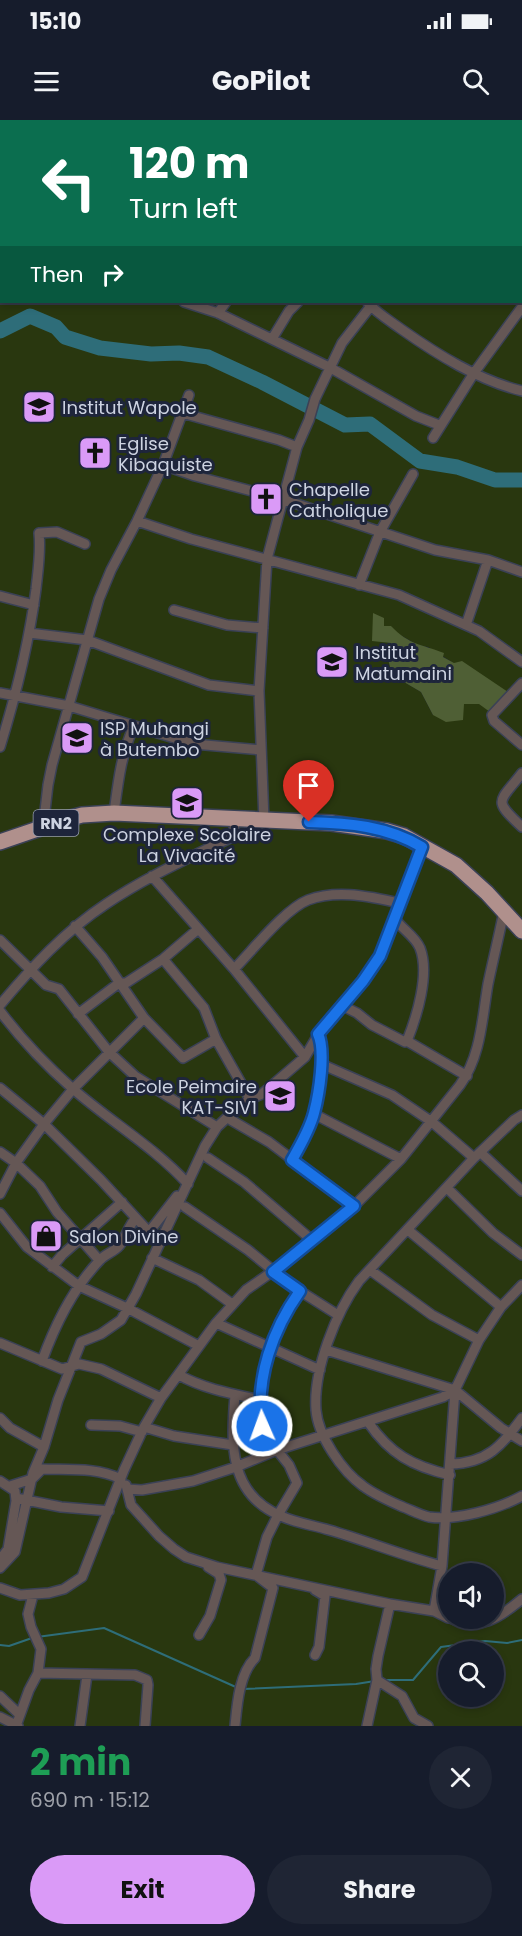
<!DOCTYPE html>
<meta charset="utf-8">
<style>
body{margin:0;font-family:Poppins,sans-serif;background:#1f2534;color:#f1f3f6;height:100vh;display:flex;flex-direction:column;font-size:22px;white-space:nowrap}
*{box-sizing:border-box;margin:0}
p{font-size:20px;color:#9ea1a9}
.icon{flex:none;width:33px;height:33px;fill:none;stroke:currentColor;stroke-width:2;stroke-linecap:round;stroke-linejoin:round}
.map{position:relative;height:1606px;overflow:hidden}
.details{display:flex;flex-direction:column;background:#161c2c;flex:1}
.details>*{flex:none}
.top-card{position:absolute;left:0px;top:0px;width:522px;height:183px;box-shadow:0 3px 9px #0003,0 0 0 2px #353a48;background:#0b6e4f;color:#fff;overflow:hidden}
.fabs{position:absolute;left:438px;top:1443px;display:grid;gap:12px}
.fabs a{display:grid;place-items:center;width:66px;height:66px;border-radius:50%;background:#161c2c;box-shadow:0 3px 9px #0003,0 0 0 2px #353a48;font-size:30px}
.pin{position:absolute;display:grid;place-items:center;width:51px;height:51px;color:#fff;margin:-62px -26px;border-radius:50% 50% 50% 0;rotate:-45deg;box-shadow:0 0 6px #0007}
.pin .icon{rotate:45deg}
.me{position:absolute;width:66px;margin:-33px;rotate:358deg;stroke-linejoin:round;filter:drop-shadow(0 0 4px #0008)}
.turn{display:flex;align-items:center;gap:21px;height:126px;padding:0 30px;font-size:27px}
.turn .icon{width:78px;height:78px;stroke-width:2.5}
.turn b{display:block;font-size:42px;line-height:51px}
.then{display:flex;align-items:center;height:57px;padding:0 30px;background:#0003;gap:12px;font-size:22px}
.round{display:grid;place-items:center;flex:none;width:63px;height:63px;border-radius:32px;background:#1f2534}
.overview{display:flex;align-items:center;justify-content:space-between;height:102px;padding:0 30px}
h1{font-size:36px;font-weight:700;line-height:45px;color:#1e9e55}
.button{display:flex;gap:12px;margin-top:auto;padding:12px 30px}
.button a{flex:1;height:69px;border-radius:36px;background:#da9af7;color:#111;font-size:24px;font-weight:700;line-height:69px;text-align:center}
.button a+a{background:#1f2534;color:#f1f3f6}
.status{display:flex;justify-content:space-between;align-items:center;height:42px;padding:0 30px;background:#161c2c;direction:ltr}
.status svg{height:16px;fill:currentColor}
header{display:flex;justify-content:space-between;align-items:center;height:78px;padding:0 30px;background:#161c2c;font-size:27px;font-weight:700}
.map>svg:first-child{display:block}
.green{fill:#29370f;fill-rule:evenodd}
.forest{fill:#4f5f35}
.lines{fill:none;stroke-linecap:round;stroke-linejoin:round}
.stream{stroke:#2e6d79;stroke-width:2}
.river{stroke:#2e6d79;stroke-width:15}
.minor-casing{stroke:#3a4156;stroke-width:12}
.trunk-casing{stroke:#3a4156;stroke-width:18}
.minor{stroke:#655755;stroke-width:9}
.trunk{stroke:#b0908c;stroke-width:15}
.route-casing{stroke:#114b97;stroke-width:15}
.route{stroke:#1a73e8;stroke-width:10}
.labels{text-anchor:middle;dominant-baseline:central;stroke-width:6;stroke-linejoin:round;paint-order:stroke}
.shield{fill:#1e253b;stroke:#989faf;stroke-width:1.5}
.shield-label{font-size:16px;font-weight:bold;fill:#cdd3e1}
.poi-label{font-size:18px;fill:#cdd3e1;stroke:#1e253b;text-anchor:start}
</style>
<div class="status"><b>15:10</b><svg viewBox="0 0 49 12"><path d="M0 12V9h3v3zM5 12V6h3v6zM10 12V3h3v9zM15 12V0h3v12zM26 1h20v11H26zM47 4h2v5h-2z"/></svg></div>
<header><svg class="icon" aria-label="menu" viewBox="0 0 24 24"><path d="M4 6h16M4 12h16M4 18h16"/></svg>GoPilot<svg class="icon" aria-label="search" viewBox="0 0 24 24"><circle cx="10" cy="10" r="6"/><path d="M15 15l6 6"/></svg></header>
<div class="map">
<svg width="522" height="1606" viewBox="0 0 522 1606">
<rect width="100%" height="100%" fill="#1e253b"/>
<path class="green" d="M0 0H522V1606H0ZM2 2H520V182H2ZM383 501 384 506 418 525 428 527 455 544 479 584H464L433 595 421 572 392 555 388 539 391 523 372 520ZM448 1454H494V1498H448ZM448 1532H494V1576H448Z"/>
<path class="forest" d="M373 493 384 498V506H391C409 525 421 524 444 533L443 537 454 543 462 541 508 572 490 592 479 584H464L463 600 446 602 433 595 421 572 392 555 388 539 391 523 372 521Z"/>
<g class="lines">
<path class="stream" d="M38 2 39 0
M0 52 2 49
M37 1517 104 1508 238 1568
M0 1525 9 1526 32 1518
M384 1560H413L441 1527 485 1521 507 1523 522 1520
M243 1569 356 1564 375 1561"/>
<path class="river" d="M0 211 30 196 56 207 65 217 100 228 151 234 179 233 208 237 262 262 345 305 370 304 420 341 457 347 495 360H522"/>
<defs>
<path id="minor" d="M241 0 243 2
M310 0V2
M92 2 93 0
M436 2V0
M500 2 501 0
M520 53H522
M0 72 2 73
M520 122 522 121
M0 141 2 137
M520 147 522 149
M184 182 218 193 329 247 416 296 439 305
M368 183C377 193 390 201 401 209 438 235 478 260 522 271
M218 193 226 182
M272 219 289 191 298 182
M182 293 279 320 297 327
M433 318 474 253 522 187
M163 345 195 356 282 379 435 430 488 440 522 452
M137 401 191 419 399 475 479 511 522 542
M359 465 380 412 413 354
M0 476 34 485
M174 490 227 505 263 508
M466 505 488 440
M29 513 87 520 209 565 259 571
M522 563 492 595 494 601 522 625
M0 573 69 586 194 624 261 630
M0 627C16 575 29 523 36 469 38 450 41 432 39 413L57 412 85 424
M522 653C499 683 492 679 522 707
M114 693C118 663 121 634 134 606
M264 701 259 571 267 439 297 327 309 300 315 279 342 223 374 182
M43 708 48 665 52 645 99 479 111 450 137 401 163 345 189 275
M152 756 234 849 305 937
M395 799C402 809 415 816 420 828 430 854 417 896 407 921
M75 806 102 837 144 898 183 938 216 919
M0 820 46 865 59 869 109 932 135 956 217 1007
M163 839 204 888 216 919 250 979
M234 849C252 831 285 789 308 780 338 769 370 777 400 783
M0 885C31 848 65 811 106 784 146 757 189 738 232 717L236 700
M341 885 357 893 372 905 405 922 407 921 467 956
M0 891C21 919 47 946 73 969 111 1002 154 1027 188 1064
M78 894 119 863H126L163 839 197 810
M321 944 392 975 432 1002 474 1038
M0 968 44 1004 101 1060 149 1112 177 1076
M314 994 401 1039
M522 995 514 1000 474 1038 359 1161C336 1192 313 1250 316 1290 318 1316 342 1351 363 1366 375 1375 389 1381 403 1387 411 1390 420 1395 429 1397 456 1401 498 1389 522 1376
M231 1000 269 1022 354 1086
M0 1032 16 1043 40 1066 57 1092 99 1140
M480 1032 522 1071
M208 1038 244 1062 313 1121
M292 1039C300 1026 310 1009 314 993 318 974 326 931 318 914
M447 1068 493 1113 522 1135
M0 1074 16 1043 44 1004 73 969 144 898
M185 1087 248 1130 292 1166 338 1195
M0 1093 27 1127 79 1166 127 1188 199 1226
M408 1110 501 1187
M152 1138 199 1160 232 1184
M52 1147 62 1135 122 1082
M370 1150 432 1195 479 1220
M216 1203 320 1250
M0 1223 62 1249 79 1244 101 1249 161 1278
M326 1230 455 1270 501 1308 522 1321
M42 1241C55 1205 73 1168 100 1140 105 1134 114 1132 119 1126 126 1118 128 1106 136 1098
M179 1255C204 1269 233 1274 261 1280
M235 1275C231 1323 228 1374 281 1396 296 1403 313 1405 329 1410 367 1421 404 1436 442 1446
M0 1298 10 1308 44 1327
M368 1302C390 1334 412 1346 450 1355
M91 1305 120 1306 142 1312
M144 1307 174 1316 233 1325
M266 1334 259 1290 265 1250 275 1213 285 1192 301 1171
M450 1344C488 1343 501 1326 522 1298
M0 1361 15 1371 16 1381 8 1429 0 1440
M126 1365 131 1385 159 1416 174 1429 186 1437 217 1447 390 1484 434 1491 448 1498
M10 1366 32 1359 42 1349C69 1350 96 1347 121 1359
M127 1369 142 1370 193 1361 236 1347 277 1330 443 1277 455 1270 479 1220 501 1187 522 1165
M16 1378 61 1387 109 1391
M0 1448 15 1432 33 1353 44 1327 58 1280 81 1222 101 1214 121 1200 136 1174 205 1026 217 1007 232 993 250 979 262 974 305 937 322 908 363 861 380 836 421 727
M0 1468 20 1475 49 1473 64 1469 82 1457 124 1350 144 1307 161 1278 216 1203 246 1170 289 1140 354 1086 401 1039 460 965C481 936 482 899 488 864 493 840 499 816 504 791
M434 1491 442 1446 455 1270
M450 1498C481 1511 499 1498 522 1479
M199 1515 210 1496 221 1460 219 1454 208 1447
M315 1535 319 1527 325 1476 315 1470
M38 1553 135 1555 147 1560 148 1565 145 1606
M377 1560 402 1576 414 1598 428 1606
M0 1576 20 1595
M0 1597 18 1606
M16 1606 29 1570 38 1553 41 1529 31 1507 28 1494 33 1475
M80 1606 87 1555
M235 1606C237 1585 239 1554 255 1538L273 1468 256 1455 267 1417 278 1395 297 1363 289 1345 277 1330
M367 1606 377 1560 376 1549 378 1536 390 1484"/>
<path id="trunk" d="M0 722 67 699 82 695 114 693 331 703 387 711 404 716 456 745 487 773 522 811"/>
</defs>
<use href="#minor" class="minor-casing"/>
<use href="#trunk" class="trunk-casing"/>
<use href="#minor" class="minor"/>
<use href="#trunk" class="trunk"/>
</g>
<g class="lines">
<defs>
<path id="route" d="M262 1306C255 1258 273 1209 300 1171L273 1152 354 1086 292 1040C300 1026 310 1009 314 993 319 974 326 931 318 914L363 861 380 836 422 727C387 706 348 703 309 702"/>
</defs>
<use href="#route" class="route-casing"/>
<use href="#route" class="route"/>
</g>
<defs>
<symbol id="school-square" viewBox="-11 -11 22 22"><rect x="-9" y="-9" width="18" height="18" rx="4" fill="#da9af7" stroke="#1e253b"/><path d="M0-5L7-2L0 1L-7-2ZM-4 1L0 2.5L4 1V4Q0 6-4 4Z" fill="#111"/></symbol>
<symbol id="church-square" viewBox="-11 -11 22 22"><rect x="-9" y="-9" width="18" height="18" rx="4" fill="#da9af7" stroke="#1e253b"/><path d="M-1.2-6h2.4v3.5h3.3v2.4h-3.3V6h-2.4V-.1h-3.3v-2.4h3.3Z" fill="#111"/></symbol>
<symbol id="university-square" viewBox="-11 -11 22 22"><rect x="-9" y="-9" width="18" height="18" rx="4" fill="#da9af7" stroke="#1e253b"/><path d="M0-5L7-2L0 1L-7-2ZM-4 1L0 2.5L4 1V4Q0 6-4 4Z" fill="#111"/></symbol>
<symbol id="shop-square" viewBox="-11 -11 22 22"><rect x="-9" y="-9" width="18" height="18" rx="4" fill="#da9af7" stroke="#1e253b"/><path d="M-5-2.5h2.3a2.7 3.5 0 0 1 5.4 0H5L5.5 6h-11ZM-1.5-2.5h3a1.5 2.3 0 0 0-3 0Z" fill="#111"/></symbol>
</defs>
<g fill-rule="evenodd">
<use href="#school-square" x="20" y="268" width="38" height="38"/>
<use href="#church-square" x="76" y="314" width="38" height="38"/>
<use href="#church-square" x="247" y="360" width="38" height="38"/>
<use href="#school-square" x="313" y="523" width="38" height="38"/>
<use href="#university-square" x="58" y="599" width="38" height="38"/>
<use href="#school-square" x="168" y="664" width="38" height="38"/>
<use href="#school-square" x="261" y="957" width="38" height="38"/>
<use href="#shop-square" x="27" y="1097" width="38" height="38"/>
</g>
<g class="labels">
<rect class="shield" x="33.5" y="690" width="45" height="26" rx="4.5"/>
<g class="shield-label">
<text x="56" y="703">RN2</text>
</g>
<g class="poi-label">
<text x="62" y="287">Institut Wapole</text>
<text x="118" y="323">Eglise<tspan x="118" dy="21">Kibaquiste</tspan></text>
<text x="289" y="369">Chapelle<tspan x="289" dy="21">Catholique</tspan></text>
<text x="355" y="532">Institut<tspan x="355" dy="21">Matumaini</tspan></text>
<text x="100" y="608">ISP Muhangi<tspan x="100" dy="21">à Butembo</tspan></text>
<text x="187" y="714" text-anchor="middle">Complexe Scolaire<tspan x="187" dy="21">La Vivacité</tspan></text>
<text x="257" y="966" text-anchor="end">Ecole Peimaire<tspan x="257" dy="21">KAT-SIV1</tspan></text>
<text x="69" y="1116">Salon Divine</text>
</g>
</g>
</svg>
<div class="fabs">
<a><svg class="icon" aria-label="sound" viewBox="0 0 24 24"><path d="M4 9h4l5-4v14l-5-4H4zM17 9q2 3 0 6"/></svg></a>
<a><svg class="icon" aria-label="search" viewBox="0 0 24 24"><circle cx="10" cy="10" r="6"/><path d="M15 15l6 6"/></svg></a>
</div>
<div class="pin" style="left:309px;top:702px;background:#d93025"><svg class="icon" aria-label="arrive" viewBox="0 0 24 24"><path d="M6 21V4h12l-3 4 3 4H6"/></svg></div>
<svg class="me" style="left:262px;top:1306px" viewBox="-20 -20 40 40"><circle r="17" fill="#1a73e8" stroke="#fff" stroke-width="3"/><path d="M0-11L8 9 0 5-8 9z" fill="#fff"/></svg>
<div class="top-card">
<div class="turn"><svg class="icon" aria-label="left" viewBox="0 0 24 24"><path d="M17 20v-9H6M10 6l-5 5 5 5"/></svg><div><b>120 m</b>Turn left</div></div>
<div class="then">Then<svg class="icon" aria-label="right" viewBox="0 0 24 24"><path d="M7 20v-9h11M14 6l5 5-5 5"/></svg></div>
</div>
</div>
<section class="details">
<div class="overview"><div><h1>2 min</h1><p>690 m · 15:12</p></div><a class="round"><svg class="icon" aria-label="close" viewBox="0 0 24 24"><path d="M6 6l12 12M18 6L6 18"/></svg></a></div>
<div class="button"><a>Exit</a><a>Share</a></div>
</section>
